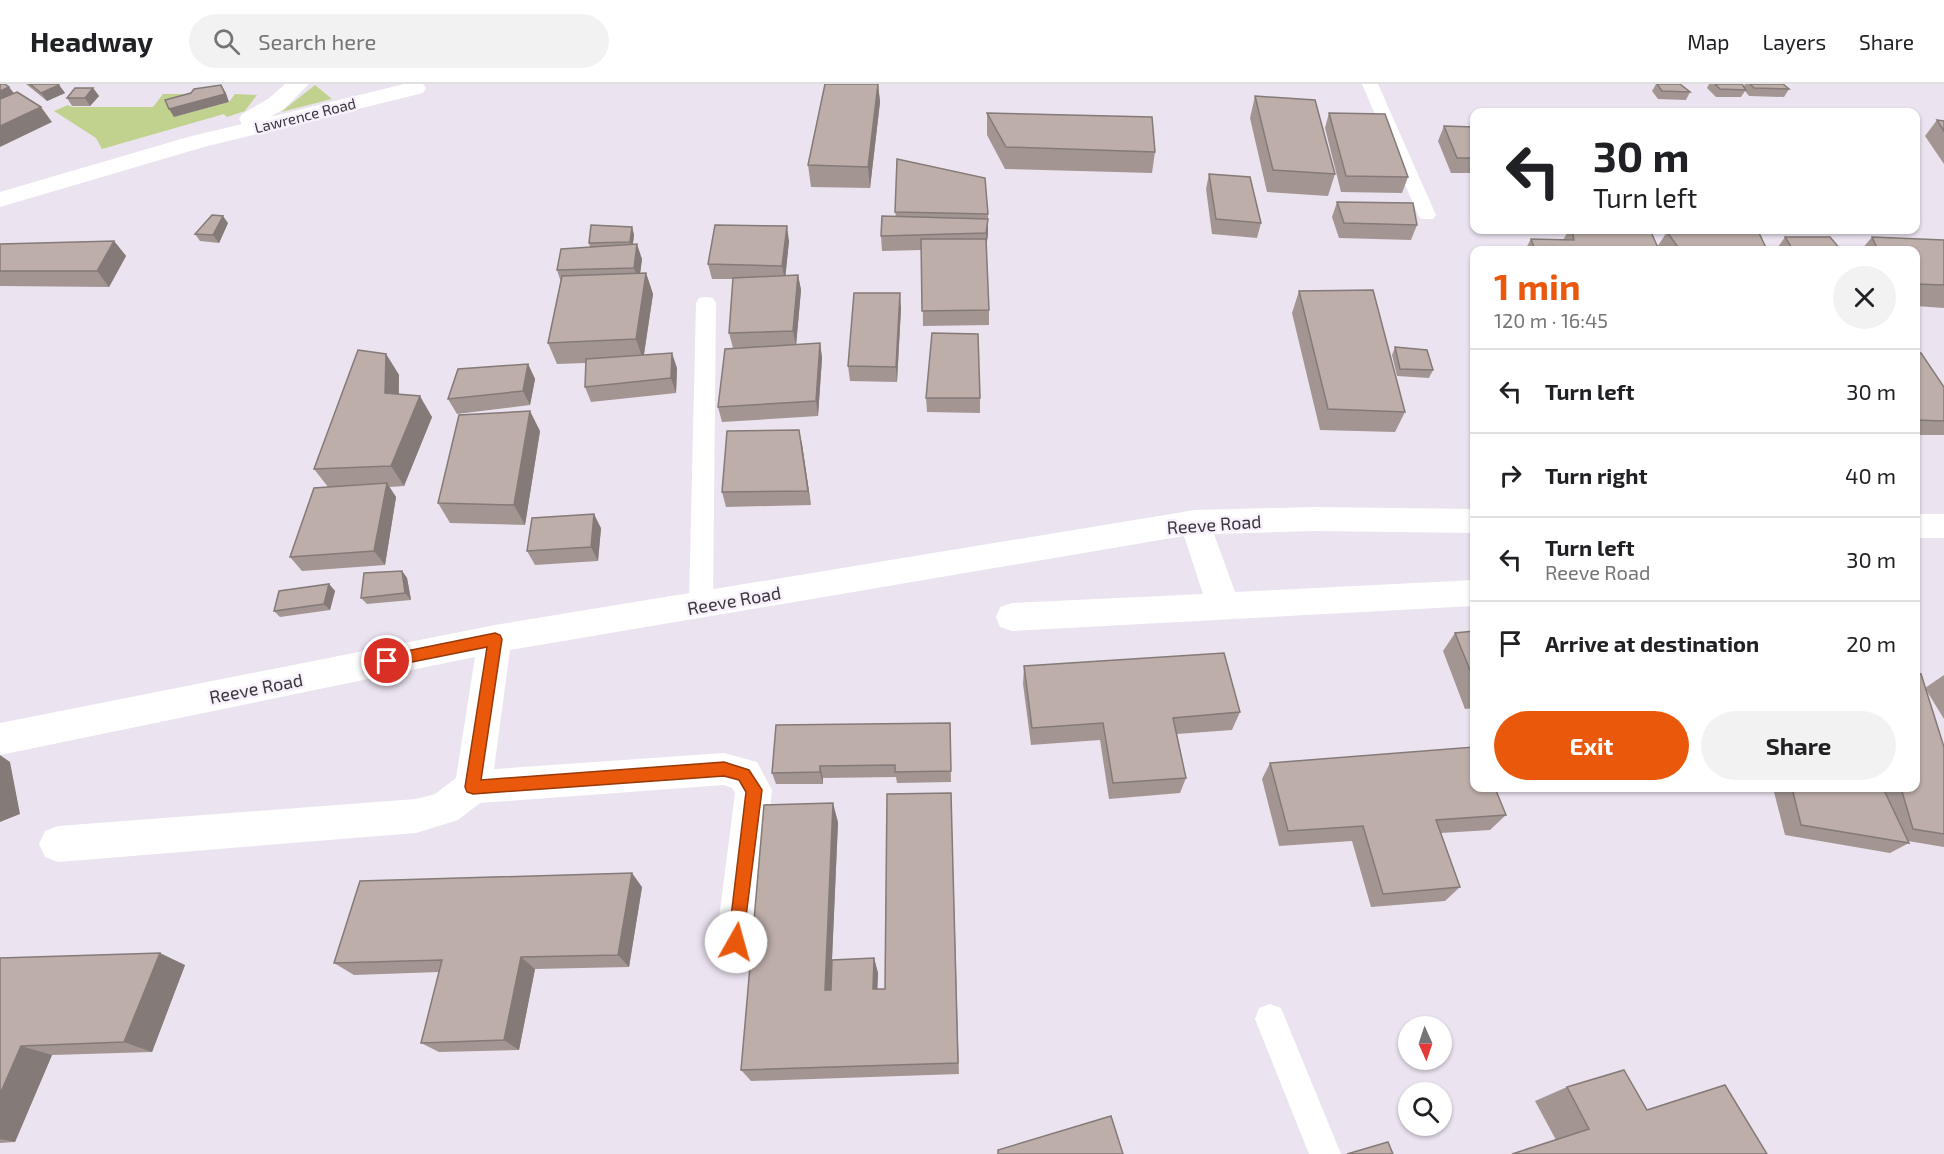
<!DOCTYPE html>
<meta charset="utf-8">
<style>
body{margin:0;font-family:"Exo 2",sans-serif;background:#f2f2f2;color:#202124;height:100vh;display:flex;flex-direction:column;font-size:22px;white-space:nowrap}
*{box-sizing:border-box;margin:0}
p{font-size:20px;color:#757577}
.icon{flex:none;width:33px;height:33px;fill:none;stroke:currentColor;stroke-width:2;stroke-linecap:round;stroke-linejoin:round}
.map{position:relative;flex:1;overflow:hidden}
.sheet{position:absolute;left:1470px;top:162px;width:450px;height:546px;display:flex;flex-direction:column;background:#fff;border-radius:12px;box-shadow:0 2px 4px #0004}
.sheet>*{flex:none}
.banner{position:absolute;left:1470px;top:24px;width:450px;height:126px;border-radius:12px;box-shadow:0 2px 4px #0004;background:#fff;color:#202124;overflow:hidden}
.needle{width:39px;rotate:177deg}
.tools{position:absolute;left:1398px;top:932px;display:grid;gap:12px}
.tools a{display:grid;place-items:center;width:54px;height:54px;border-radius:50%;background:#fff;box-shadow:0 2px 4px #0004;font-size:30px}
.pin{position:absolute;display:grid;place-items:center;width:51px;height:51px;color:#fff;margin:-26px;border:3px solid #fff;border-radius:50%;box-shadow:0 2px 6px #0007}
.me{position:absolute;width:66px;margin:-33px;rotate:7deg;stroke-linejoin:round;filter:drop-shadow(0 0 4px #0008)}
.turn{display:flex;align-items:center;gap:21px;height:126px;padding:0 24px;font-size:27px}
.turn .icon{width:78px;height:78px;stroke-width:2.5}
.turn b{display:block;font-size:42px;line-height:51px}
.round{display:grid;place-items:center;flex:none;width:63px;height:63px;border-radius:32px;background:#f2f2f2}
.headline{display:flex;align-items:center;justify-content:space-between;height:102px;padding:0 24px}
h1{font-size:36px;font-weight:700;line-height:45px;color:#ea580c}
.action{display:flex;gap:12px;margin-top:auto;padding:12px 24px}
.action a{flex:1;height:69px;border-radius:36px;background:#ea580c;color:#fff;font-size:24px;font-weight:700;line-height:69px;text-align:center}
.action a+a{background:#f2f2f2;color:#202124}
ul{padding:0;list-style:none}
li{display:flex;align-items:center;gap:18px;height:84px;padding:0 24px;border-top:2px solid #e0e0e0}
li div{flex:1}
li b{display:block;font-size:22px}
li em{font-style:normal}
header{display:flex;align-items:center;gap:36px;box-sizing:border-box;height:84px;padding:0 30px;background:#fff;border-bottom:2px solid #e0e0e0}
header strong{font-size:28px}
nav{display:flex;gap:33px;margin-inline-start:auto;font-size:21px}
.search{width:420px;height:54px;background:#f2f2f2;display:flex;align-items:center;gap:15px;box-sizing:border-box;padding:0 21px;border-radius:33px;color:#757577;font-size:22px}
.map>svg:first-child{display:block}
.green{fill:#c1d28e}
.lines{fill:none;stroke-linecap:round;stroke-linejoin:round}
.lane{fill:#fff;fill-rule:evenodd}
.street{fill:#fff;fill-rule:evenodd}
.secondary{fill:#fff;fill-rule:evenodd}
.wall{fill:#a39692}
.shaded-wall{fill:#847a77}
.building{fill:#bdaeaa;stroke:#847a77;stroke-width:1.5}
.route{fill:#ea580c;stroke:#983908;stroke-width:1.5}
.labels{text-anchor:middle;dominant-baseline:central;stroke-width:5;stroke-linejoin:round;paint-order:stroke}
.far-street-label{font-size:15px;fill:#3a373c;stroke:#f8f1fd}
.street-label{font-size:18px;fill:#3a373c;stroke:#f8f1fd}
</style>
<header>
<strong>Headway</strong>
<div class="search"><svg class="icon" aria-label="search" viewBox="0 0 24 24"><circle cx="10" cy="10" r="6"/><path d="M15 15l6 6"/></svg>Search here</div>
<nav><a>Map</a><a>Layers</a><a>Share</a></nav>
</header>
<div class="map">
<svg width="1944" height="1070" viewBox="0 0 1944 1070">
<rect width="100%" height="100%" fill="#ebe3f0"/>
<path class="green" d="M315 1 332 15 281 28Z
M163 10H201L174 33 229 18 235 10 257 11 245 27 227 33 224 30 102 65 96 54 54 27 68 21 72 23H153Z"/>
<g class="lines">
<path class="lane" d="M1362 0H1378L1436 131 1433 135H1421L1418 131Z
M706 213 713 214 716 219 713 521 709 528 701 531 693 528 689 521 696 219 699 214Z
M1270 920 1281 924 1341 1070H1309L1255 935 1259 924Z"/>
<path class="street" d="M1316 423 1474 425V449L1316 447 1214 450 1235 508 1474 496V522L1012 547 1000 543 996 533 1000 523 1012 519 1203 510 1184 452 510 566 494 685 724 669 757 678 772 706 756 858 750 872 736 878 722 872 716 858 735 709 732 704 724 701 480 719 458 736 416 749 58 778 45 773 39 760 45 747 58 742 416 715 435 710 456 694 475 573 0 671V639L495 541 1195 426Z
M1916 430H1944V454H1916Z"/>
<path class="secondary" d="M285 0H309L284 25 270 33 404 0H423L426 4 423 9 204 63 0 123V108L188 53 242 40 239 35 242 30 268 15Z"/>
</g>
<path class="wall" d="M26 0H58L65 9 47 17Z
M825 0H878L880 18 870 104 811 103 808 81Z
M1656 0 1690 8 1686 16 1658 15 1652 7Z
M1709 0H1742L1744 2 1745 0H1783L1789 5 1784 13 1749 12 1745 7 1741 13H1716L1707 4Z
M93 4 99 12 90 22H72L67 14Z
M1255 12 1335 90 1328 112 1267 108 1250 34Z
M987 29 1155 68 1152 89 1005 85 987 51Z
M1329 29 1408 93 1402 109 1341 108 1325 44Z
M1937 36 1944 37V80L1925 52Z
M1444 42 1474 43V89H1451L1438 57Z
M1209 90 1261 139 1257 154 1212 150 1206 105Z
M1337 118 1417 141 1411 156 1339 154 1332 133Z
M895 128 988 130V150L986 163 989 226V241L923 242 922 166 882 167 881 152 896 132Z
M228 139 219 159 200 157 195 150Z
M632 143 634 151 633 160 642 175 640 189H646L653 210 644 271 677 284 676 309 591 318 585 303 586 279 557 280 548 259 561 198 557 186 590 163 589 159Z
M1569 146H1650L1657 163 1667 148 1767 166H1660L1658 164 1659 166H1525L1531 155 1563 156Z
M1785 153 1841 166H1776Z
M1872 153 1944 156V224L1916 222V166H1861Z
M114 157 126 172 109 203 0 202V160Z
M789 157 785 192 798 191 801 206 796 261 820 259 822 274 818 332 722 338 718 323 758 263 733 264 729 249 733 195H712L708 180Z
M1299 207 1405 328 1395 348 1320 346 1292 229Z
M901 224 897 298 850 297 848 282Z
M1395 263 1433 286 1429 294 1397 292 1392 271Z
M1916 269 1944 303V351H1916Z
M386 270 399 291V311L432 333 404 402 389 403 396 413 385 481 302 487 290 473 328 403 314 385Z
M528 280 535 295 530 321 457 330 448 315Z
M926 314H980V329L927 328Z
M540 347 525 441 450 439 438 419Z
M802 360 811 421 726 423 722 408Z
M601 444 598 477 535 481 527 467Z
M402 487 407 494 411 516 367 520 361 514Z
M329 500 335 507 330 526 280 533 274 527Z
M1474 547V624L1465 625 1443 567 1455 549Z
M1024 582 1240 628 1232 646 1177 650 1186 694 1180 709 1109 715 1100 656 1031 661 1023 600Z
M1944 591V635L1925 604 1944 663V763L1908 757 1909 759 1890 769 1785 751 1773 704H1916L1925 604Z
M950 639 951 698 897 699 896 693 823 694V700H776L772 689Z
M1270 679 1506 731 1490 746 1441 749 1460 803 1445 817 1371 823 1352 757 1279 762 1262 695Z
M951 709 959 990 751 997 741 986 838 738 832 876 874 874 878 889 877 905H885Z
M642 803 629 883 535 885 519 966 439 968 421 959 439 888 354 891 334 879Z
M0 874 185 881 152 968 52 971 15 1058 0 1059Z
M1567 1003 1647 1026 1556 1056 1535 1017Z"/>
<path class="shaded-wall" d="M878 0 880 18 870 104 868 83Z
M59 1 65 9 47 17 41 9Z
M221 1 226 9 229 18 174 33 169 25Z
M9 3 21 18 0 19V7Z
M93 4 99 12 90 22 85 14Z
M41 23 52 38 0 63V42Z
M223 132 228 139 219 159 213 151Z
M988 135V150L986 164V149Z
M787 142 789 157 785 197 782 182Z
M632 143 634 151 632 166 630 158Z
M114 157 126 172 109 203 97 187Z
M637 160 642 175 639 199 634 184Z
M646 189 653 210 643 276 636 255Z
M798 191 801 206 796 262 793 247Z
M900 209 901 224 897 298 896 283Z
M820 259 822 274 818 332 816 317Z
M672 269 677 284 676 309 671 294Z
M386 270 399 291 398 331 385 309Z
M528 280 535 295 530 321 523 307Z
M420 312 432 333 404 402 391 382Z
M530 327 540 347 525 441 514 421Z
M799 346 802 360 811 421 808 407Z
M387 399 396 413 385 481 374 467Z
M594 430 601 444 598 477 591 463Z
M402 487 407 494 411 516 405 509Z
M329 500 335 507 330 526 324 520Z
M0 671 10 678 20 730 0 738Z
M820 682 823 694V700L820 688Z
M833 719 838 738 830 920 825 906Z
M632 789 642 803 629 883 618 871Z
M160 869 185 881 152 968 124 958Z
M521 873 535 885 519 966 504 956Z
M874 874 878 889 877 919 873 905Z
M21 962 52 971 15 1058 0 1055V1010Z"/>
<path class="building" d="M0 0H5L9 3 0 7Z
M30 0H58L59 1 41 9Z
M825 0H878L868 83 808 81Z
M1657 0H1680L1690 8 1662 7Z
M1715 0H1742L1746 6 1720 5Z
M1750 0H1783L1789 5 1754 4Z
M221 1 225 10 169 25 165 16 191 9 194 5Z
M75 4H93L85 14H67Z
M17 8 41 23 0 42V15Z
M1255 12 1315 16 1335 90 1273 86Z
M1859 27 1878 28H1861Z
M987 29 1152 33 1155 68 1006 63Z
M1329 29 1385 30 1408 93 1346 92Z
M1937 36 1944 37V47Z
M1444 42 1474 43V74H1457Z
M897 75 985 94 988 130 895 128Z
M1209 90 1250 93 1261 139 1216 135Z
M1337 118 1413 119 1417 141 1344 139Z
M212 131 223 132 213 151 195 150Z
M882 132 988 135 986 149 881 152Z
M591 141 632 143 630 158 589 159Z
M715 141 787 142 782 182 708 180Z
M1572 146H1650L1659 166H1535L1531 155 1574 156Z
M1667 148 1759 149 1767 166H1680Z
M1785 153H1830L1841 166H1793Z
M1872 153 1944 156V201L1916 200V166H1878Z
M921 155H986L989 226 922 227Z
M114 157 97 187H0V160Z
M637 160 634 184 557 186 561 165Z
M646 189 636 255 548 259 562 192Z
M798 191 793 247 729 249 733 194Z
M1373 206 1405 328 1328 325 1299 207Z
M854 209H900L896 283 848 282Z
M932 249 978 250 980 314H926Z
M820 259 816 317 718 323 725 265Z
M1395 263 1427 266 1433 286 1400 285Z
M358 266 386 270 385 309 420 312 391 382 314 385Z
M672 269 671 294 585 303 586 275Z
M1916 269H1921L1944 303V337L1916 336Z
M528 280 523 307 448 315 458 285Z
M530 327 514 421 438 419 459 331Z
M799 346 808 407 722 408 727 347Z
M387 399 374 467 290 473 314 404Z
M594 430 591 463 527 467 532 434Z
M402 487 405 509 361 514 364 489Z
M329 500 324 520 274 527 279 507Z
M1474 547V596L1455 549Z
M1224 569 1240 628 1173 634 1186 694 1113 699 1103 639 1032 644 1024 582Z
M1916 589 1921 590 1944 663V750L1913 745 1901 704H1916Z
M950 639 951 687 895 688V681L820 682V688L772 689 776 641Z
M1474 663V704H1495L1506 731 1436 736 1460 803 1383 810 1363 742 1288 747 1270 679Z
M1792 704H1883L1909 759 1801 741Z
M951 709 958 979 741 986 764 721 833 719 825 906H831L832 876 874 874 873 905H885L887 710Z
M632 789 618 871 521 873 504 956 421 959 442 876 334 879 360 797Z
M160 869 124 958 21 962 0 1010V874Z
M1624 986 1647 1026 1725 1001 1767 1070H1512L1589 1045 1567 1003Z
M1111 1032 1123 1070H998V1066Z
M1388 1058 1393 1070H1347Z"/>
<path class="route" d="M495 549 500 551 502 555 481 696 724 678 749 686 762 706 742 864 736 867 730 864 728 858 746 708 739 696 724 692 473 710 467 708 465 703 487 563 387 583 382 581 380 577 382 573 387 571Z"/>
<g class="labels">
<g class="far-street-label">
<text transform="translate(305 31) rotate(-14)">Lawrence Road</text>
</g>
<g class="street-label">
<text transform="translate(1214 440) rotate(-4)">Reeve Road</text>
<text transform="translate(734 516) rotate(-10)">Reeve Road</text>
<text transform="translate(256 604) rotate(-11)">Reeve Road</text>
</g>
</g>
</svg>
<div class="tools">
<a><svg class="needle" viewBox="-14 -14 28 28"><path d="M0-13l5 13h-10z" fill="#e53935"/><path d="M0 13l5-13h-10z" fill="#757577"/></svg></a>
<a><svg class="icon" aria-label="search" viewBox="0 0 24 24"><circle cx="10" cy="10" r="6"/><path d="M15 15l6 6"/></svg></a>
</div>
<div class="pin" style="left:387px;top:577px;background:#d93025"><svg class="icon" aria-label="arrive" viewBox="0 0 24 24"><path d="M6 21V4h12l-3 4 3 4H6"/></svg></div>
<svg class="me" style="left:736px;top:858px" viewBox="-20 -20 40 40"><circle r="19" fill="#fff"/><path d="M0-13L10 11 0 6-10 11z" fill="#ea580c"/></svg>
<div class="banner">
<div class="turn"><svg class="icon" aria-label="left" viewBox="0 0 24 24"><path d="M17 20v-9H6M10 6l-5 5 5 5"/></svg><div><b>30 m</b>Turn left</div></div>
</div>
<section class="sheet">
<div class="headline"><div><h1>1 min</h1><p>120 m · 16:45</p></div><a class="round"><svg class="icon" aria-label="close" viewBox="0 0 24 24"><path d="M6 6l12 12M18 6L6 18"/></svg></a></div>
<ul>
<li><svg class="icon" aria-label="left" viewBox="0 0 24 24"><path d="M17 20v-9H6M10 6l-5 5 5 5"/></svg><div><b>Turn left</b></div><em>30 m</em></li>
<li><svg class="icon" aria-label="right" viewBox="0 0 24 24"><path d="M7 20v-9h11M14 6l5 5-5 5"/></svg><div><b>Turn right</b></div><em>40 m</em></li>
<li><svg class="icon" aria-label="left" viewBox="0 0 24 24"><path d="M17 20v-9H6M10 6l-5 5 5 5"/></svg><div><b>Turn left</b><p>Reeve Road</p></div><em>30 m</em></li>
<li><svg class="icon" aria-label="arrive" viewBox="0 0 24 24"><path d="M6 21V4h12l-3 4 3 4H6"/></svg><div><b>Arrive at destination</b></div><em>20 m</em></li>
</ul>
<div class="action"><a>Exit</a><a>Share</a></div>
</section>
</div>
